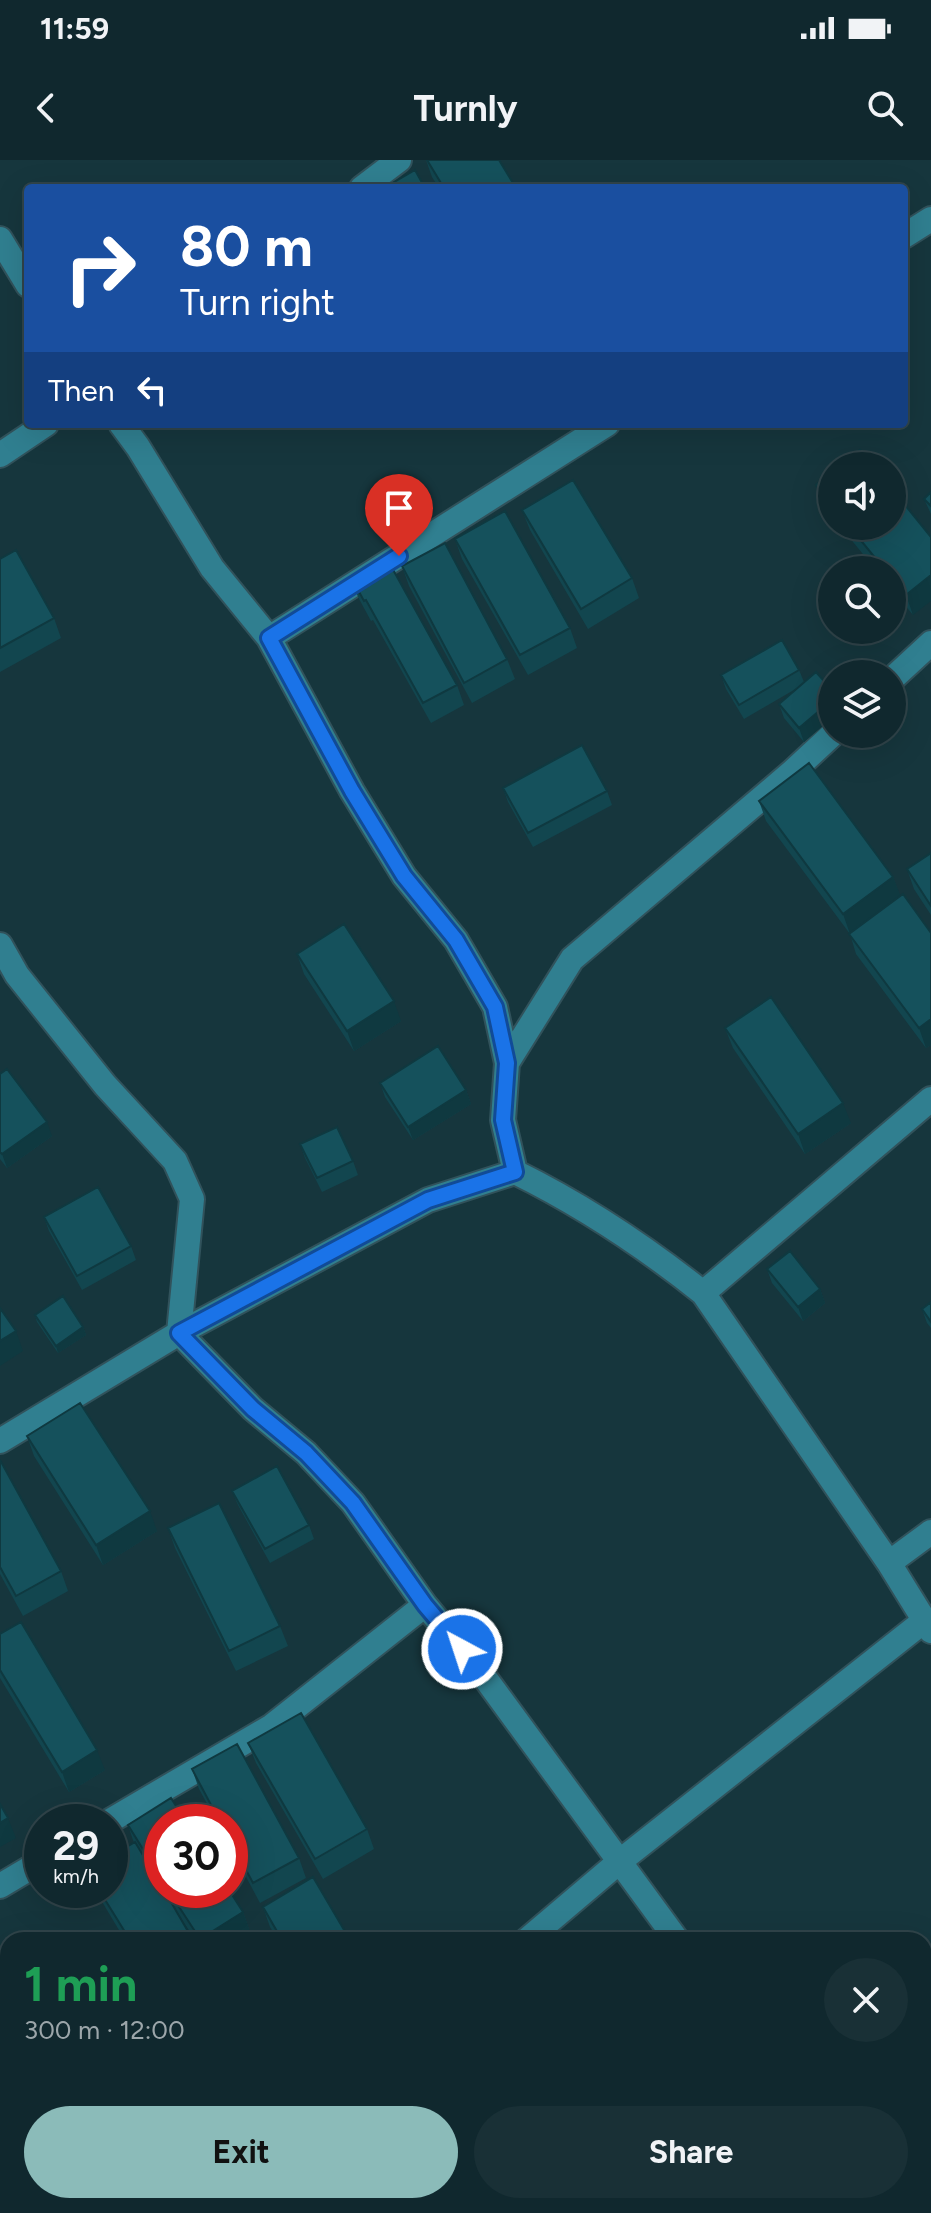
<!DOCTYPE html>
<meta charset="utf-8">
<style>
body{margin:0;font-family:Figtree,sans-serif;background:#193036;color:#f1f3f6;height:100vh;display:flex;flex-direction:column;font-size:30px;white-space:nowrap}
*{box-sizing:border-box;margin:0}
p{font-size:26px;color:#9ca6aa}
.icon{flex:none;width:44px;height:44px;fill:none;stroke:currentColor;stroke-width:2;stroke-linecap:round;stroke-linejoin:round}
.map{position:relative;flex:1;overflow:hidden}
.side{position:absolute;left:0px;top:1772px;width:932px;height:282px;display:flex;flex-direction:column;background:#10282e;border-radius:24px 24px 0 0;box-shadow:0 8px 32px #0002,0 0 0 2px #30444a}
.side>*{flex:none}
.top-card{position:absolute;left:24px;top:24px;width:884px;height:244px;border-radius:8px;box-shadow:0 8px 32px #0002,0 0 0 2px #30444a;background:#1a4fa0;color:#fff;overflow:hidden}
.fabs{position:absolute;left:818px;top:292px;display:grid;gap:16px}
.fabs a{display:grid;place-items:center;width:88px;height:88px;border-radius:50%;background:#10282e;box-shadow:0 8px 32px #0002,0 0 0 2px #30444a;font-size:40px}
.speed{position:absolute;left:24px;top:1644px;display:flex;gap:16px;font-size:40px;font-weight:700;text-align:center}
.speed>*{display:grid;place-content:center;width:104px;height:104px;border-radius:50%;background:#10282e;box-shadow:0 8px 32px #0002,0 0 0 2px #30444a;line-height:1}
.speed small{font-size:20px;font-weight:400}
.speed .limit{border:12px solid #d22;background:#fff;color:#111}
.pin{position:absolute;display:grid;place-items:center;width:68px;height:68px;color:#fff;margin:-82px -34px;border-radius:50% 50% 50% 0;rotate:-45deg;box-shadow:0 0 8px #0007}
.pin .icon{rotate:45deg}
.me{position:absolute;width:88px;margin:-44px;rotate:320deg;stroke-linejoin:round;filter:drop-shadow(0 0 6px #0008)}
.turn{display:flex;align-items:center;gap:28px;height:168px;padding:0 24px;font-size:36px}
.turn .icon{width:104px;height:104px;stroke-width:2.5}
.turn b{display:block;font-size:56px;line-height:68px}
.then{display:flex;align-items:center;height:76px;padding:0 24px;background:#0003;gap:16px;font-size:30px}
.round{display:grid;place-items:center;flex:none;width:84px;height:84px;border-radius:42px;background:#193036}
.headline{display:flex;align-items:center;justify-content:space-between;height:136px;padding:0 24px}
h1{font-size:48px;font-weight:700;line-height:60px;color:#1e9e55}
.action{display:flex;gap:16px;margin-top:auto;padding:16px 24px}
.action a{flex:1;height:92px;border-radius:48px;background:#8bbbb9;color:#111;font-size:32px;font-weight:700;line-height:92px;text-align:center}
.action a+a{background:#193036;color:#f1f3f6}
.status{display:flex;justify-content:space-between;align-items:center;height:56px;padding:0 40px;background:#10282e;direction:ltr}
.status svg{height:22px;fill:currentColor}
header{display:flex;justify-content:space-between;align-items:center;height:104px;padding:0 24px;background:#10282e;font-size:36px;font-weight:700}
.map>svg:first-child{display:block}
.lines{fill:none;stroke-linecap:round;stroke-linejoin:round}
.street-casing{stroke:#31525b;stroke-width:28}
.street{stroke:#307f90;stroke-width:24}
.wall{fill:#12464f}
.shaded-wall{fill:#0f3940}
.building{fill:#15515c;stroke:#0f3940;stroke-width:2}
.route-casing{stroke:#114b97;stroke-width:20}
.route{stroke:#1a73e8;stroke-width:14}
</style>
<div class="status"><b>11:59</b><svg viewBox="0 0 49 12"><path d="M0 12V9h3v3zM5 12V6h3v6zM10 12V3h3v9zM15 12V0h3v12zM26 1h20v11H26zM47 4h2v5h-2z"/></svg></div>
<header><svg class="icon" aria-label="back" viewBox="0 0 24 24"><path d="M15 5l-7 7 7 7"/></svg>Turnly<svg class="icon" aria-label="search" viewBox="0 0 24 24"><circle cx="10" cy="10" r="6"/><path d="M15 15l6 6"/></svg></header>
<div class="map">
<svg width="931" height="2053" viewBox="0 0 931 2053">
<rect width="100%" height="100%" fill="#16363d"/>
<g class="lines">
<defs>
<path id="street" d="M362 28 399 0
M904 76 931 59
M0 79 28 125
M0 295 46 264
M269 478 607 264
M892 519 931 483
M0 785 17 815 105 925 175 1001 192 1039 179 1173 253 1249 306 1293 353 1343 425 1445 272 1566 108 1662
M507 903 572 799 791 613 833 574
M515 1012C582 1045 644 1086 703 1133L889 1403 931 1471
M703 1133 931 939
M0 1281 179 1173 428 1040 515 1012 503 960 507 903 495 847 456 780 404 716 352 631 269 478 212 408 138 287 121 264
M889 1403 931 1372
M425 1445 480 1511 677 1780
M0 1726 42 1701
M527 1780 619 1702 924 1461
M889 2046 895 2053
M134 2053 147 2046
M748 2053 756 2046"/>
</defs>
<use href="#street" class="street-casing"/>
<use href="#street" class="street"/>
</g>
<path class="wall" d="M426 0H499L516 28H439L432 17Z
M832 312V356L823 345 816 325Z
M931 332V354L924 339Z
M522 350 632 418 639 438 588 469 530 370Z
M840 366H892L913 455 892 429V410H876Z
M455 379 570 468 577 488 528 515 462 399Z
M0 399 54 458 61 478 0 512Z
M402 406 507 499 515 519 472 543 409 426Z
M351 417 457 525 464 545 431 563 373 460 371 461 358 437Z
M799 510 804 522 832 530V558L804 582 784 558 779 544 799 527 744 559 726 529 721 515Z
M503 628 607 631 612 645 533 687 508 642Z
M759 641 893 717 900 736 931 773V885L926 888 856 794 850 774 766 661Z
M931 693V755L914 729 907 709Z
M297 794 401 861 354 891 304 814Z
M725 868 851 963 805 994 733 888Z
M0 914 52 976 7 1008 0 999Z
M380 923 466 930 471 944 413 980 385 937Z
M300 984 353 1001 358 1015 322 1032 305 998Z
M44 1057 131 1086 136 1100 82 1130 49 1071Z
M767 1109 820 1129 825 1143 803 1161 772 1123Z
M931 1142V1168L927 1163 922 1149Z
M35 1155 83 1167 86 1175 58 1193 37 1162Z
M27 1276 157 1371 103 1405 34 1296Z
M0 1300 61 1411 68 1431 23 1456 0 1414Z
M232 1331 309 1365 314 1379 270 1403 238 1345Z
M168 1368 280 1466 288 1486 236 1511 175 1388Z
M0 1474 105 1610 69 1632 0 1518Z
M248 1583 367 1669 374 1689 323 1719 256 1603Z
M192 1609 299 1698 306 1718 260 1743 230 1687V1662H217L199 1629Z
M162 1662V1730H229L243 1752 250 1772 237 1780H195L174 1747 193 1780H125L95 1730H110L134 1683 128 1665Z
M263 1747 350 1780H278L270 1767Z
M498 2046H571L575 2053H502Z"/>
<path class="shaded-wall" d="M931 415V441L913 455 906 435Z
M832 540V558L804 582 799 568Z
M893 717 901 737 850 774 843 754Z
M394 841 401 861 354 891 347 871Z
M931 859V885L926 888 919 868Z
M466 930 471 944 413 980 408 967Z
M843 943 851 963 805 994 798 974Z
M47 962 52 976 7 1008 2 994Z
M820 1129 825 1143 803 1161 798 1147Z
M83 1167 86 1175 58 1193 56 1186Z
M16 1171 23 1191 0 1206V1181Z
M150 1351 157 1371 103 1405 96 1385Z
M97 1590 105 1610 69 1632 62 1612Z
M8 1658 16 1678 0 1687V1663Z
M243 1752 250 1772 237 1780H200Z"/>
<path class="building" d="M427 0H499L516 28H444Z
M415 10 425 28H384Z
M860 290 873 306H839Z
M832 312V345L816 325Z
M573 320 632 418 581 449 522 350Z
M892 329 931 377V415L906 435 892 418V410H885L849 366H892Z
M931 332V346L924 339Z
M505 351 570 468 520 495 455 379Z
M445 383 507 499 464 523 402 406Z
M16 390 54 458 0 488V399Z
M386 397 457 525 423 543 366 440 364 441 351 417Z
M782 480 799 510 739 545 721 515Z
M816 512 832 530V540L799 568 779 544Z
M582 585 607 631 528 673 503 628Z
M809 603 893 717 843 754 759 641Z
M931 693V746L907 709Z
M903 734 931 773V859L919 868 849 774Z
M344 764 394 841 347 871 297 794Z
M771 837 843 943 798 974 725 868Z
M438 886 466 930 408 967 380 923Z
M7 909 47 962 2 994 0 992V914Z
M337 967 353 1001 317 1018 300 984Z
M98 1027 131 1086 77 1116 44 1057Z
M790 1091 820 1129 798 1147 767 1109Z
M63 1136 83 1167 56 1186 35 1155Z
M931 1142V1162L922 1149Z
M0 1148 16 1171 0 1181Z
M80 1243 150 1351 96 1385 27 1276Z
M0 1300 61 1411 16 1436 0 1407Z
M277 1306 309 1365 265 1389 232 1331Z
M219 1343 280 1466 229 1491 168 1368Z
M21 1462 97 1590 62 1612 0 1510V1474Z
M301 1553 367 1669 315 1699 248 1583Z
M237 1584 299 1698 253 1723 230 1680V1662H220L192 1609Z
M171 1638 186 1662H162V1720L128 1665Z
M0 1644 8 1658 0 1663Z
M135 1682 162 1727V1730H164L193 1780H130L99 1730H110V1697Z
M313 1717 350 1780H282L263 1747Z
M168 1730H229L243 1752 200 1779Z
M255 2046H383L387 2053H258Z
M416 2046H467L472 2053H406Z
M502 2046H571L575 2053H506Z"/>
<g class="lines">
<defs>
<path id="route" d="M399 396 269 478 352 631 404 716 456 780 495 847 507 903 503 960 515 1012 428 1040 179 1173 253 1249 306 1293 353 1343 425 1445 462 1489"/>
</defs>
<use href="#route" class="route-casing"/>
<use href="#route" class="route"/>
</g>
</svg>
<div class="fabs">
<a><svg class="icon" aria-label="sound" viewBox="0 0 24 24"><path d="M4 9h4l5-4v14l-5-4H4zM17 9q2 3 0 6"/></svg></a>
<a><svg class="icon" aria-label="search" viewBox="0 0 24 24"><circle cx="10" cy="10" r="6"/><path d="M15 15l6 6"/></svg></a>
<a><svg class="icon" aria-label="layers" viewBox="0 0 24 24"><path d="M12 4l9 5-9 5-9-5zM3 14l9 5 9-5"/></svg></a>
</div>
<div class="speed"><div>29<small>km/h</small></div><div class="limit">30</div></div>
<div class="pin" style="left:399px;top:396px;background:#d93025"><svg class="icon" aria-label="arrive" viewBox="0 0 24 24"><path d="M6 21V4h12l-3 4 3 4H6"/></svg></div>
<svg class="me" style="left:462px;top:1489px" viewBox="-20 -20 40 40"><circle r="17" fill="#1a73e8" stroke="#fff" stroke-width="3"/><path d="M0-11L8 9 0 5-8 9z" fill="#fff"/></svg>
<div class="top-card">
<div class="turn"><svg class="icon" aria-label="right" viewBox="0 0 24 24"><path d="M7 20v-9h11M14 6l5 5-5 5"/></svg><div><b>80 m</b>Turn right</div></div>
<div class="then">Then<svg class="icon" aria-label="left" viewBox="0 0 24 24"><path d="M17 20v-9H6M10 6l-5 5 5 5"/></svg></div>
</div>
<section class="side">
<div class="headline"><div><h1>1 min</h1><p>300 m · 12:00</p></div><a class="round"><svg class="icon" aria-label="close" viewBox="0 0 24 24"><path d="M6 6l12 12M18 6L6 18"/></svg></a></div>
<div class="action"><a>Exit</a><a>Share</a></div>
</section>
</div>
